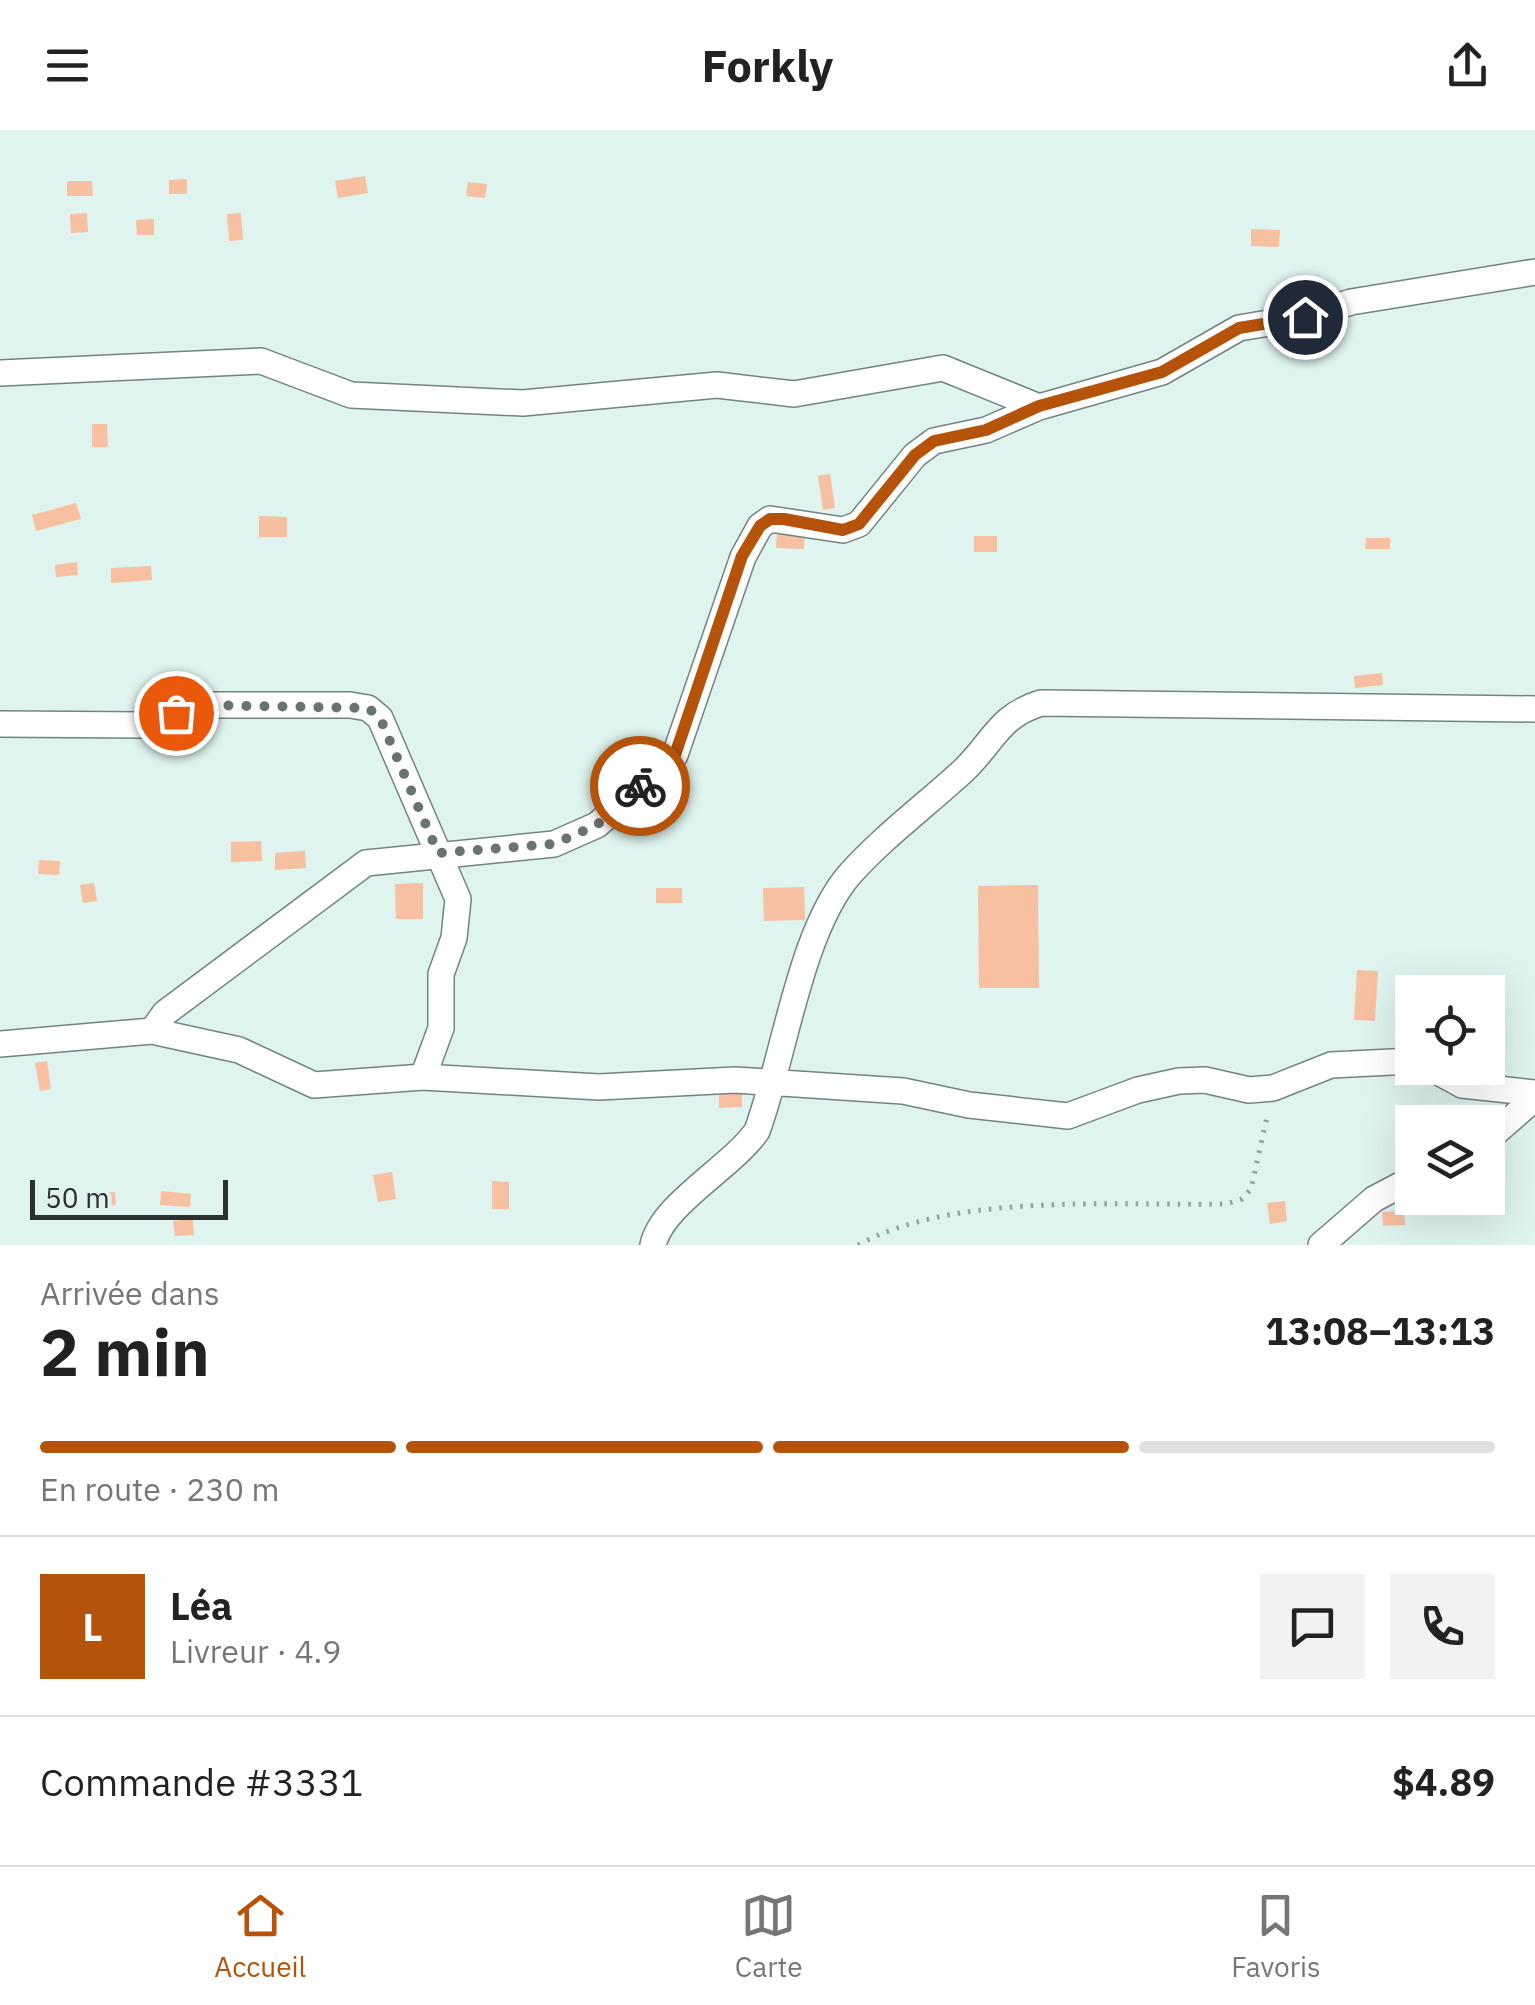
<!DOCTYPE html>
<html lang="fr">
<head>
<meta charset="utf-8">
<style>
  body { margin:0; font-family:"IBM Plex Sans",sans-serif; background:#f2f2f2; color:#222; height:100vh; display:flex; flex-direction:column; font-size:38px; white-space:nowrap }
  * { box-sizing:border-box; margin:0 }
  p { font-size:32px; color:#767676 }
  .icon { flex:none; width:55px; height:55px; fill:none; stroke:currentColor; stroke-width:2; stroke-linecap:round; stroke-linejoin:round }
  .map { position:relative; height:1115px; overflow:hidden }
  .panel { display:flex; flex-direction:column; background:#fff; flex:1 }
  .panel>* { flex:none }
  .fabs { position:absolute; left:1395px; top:845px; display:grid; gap:20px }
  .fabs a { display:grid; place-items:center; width:110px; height:110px; border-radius:0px; background:#fff; box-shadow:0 10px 40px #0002; font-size:50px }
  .scale { position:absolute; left:30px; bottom:25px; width:198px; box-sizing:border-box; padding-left:10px; border:5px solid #29302f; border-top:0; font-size:28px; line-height:35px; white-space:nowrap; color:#29302f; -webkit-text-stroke:8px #dff3ef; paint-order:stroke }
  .pin { position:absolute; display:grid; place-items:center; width:85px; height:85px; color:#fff; margin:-42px; border:5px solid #fff; border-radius:50%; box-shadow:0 2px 10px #0007 }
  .courier { position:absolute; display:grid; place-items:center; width:100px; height:100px; margin:-50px; border:8px solid #b45309; border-radius:50%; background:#fff; color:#222; box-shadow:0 2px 12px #0007 }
  .overview em { font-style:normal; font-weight:700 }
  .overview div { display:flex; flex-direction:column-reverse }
  .overview { display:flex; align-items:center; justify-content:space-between; height:170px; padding:0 40px }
  h1 { font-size:65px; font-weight:700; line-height:75px }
  .bar { display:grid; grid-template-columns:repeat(4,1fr); gap:15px 10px; align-content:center; height:120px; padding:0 40px }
  .bar i { height:12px; border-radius:8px; background:#e0e0e0 }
  .bar .selected { background:#b45309 }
  .bar p { grid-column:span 4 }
  .line { display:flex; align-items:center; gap:25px; padding:0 40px; border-top:2px solid #e0e0e0 }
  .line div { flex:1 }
  .round { display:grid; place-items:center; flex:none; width:105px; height:105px; border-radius:0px; background:#f2f2f2 }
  header { display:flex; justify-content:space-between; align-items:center; height:130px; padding:0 40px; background:#fff; font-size:45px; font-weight:700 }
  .tab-bar { display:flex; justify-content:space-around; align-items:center; height:140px; border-top:2px solid #e0e0e0; background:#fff; font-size:28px; color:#767676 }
  .tab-bar a { display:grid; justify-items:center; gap:5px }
  .tab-bar .selected { color:#b45309 }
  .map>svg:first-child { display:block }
</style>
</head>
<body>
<header><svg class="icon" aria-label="menu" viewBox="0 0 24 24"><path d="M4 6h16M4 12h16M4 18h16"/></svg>Forkly<svg class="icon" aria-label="share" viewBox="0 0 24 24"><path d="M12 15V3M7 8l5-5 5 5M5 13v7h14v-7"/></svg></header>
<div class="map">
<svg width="1535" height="1115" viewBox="0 0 1535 1115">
  <rect width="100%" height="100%" fill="#dff3ef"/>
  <path fill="#f7c0a1" d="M365,46l3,17 -30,5 -3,-17z
    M187,49v15h-18v-14z
    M67,51h25l1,15h-26z
    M468,52l19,2 -2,14 -19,-2z
    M87,83l1,19 -17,1 -1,-19z
    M241,83l2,27 -14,1 -2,-27z
    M154,89v16h-17l-1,-15z
    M1251,99l29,1 -1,17 -28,-1z
    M92,294h15l1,23h-16z
    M830,344l5,34 -12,2 -5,-34z
    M76,373l5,16 -45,12 -4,-16z
    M259,386l28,1v20h-28z
    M777,400l28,1 -1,18 -28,-1z
    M974,406h23v16h-23z
    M1366,408h24v11h-25z
    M77,432l1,13 -22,2 -1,-12z
    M151,436l1,14 -41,3v-15z
    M1382,543l1,12 -28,3 -1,-12z
    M261,711l1,20 -31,1v-20z
    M305,721l1,17 -31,2v-17z
    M39,730l21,1 -1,14 -21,-1z
    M94,753l3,18 -14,2 -3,-18z
    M423,753v36h-27l-1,-35z
    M1038,755l1,103h-60l-1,-102z
    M804,757l1,33 -41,1 -1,-33z
    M656,758h26v15h-26z
    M1357,840l21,1 -3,50 -21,-1z
    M47,931l4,28 -11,2 -5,-28z
    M742,954v23l-23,1v-23z
    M392,1042l4,27 -18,3 -5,-27z
    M492,1051l17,1v27h-17z
    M161,1061l30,3 -1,13 -30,-2z
    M115,1062l1,13 -28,2 -1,-13z
    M1285,1071l2,20 -17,3 -3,-21z
    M1404,1081l1,14 -22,1 -1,-14z
    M193,1089l1,16 -19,1 -2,-15z"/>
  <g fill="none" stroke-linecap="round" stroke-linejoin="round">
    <g stroke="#728481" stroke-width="28">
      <path id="street" d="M0,243l261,-12 90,34 172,8 194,-18 77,9 149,-26 96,39
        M0,594l144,1 52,-20h154l18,3 12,10 78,181 -4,39 -13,36v54l-18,49
        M152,901l13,-18 201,-150 188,-19 43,-19 78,-70 68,-198 17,-31 10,-7 73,11 16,-6 56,-69 19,-14 52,-11 53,-23 123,-35 77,-44 66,-11 46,-15 184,-30
        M0,914l152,-13 87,19 75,35 109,-8 176,10 136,-7 168,11 66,14 99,11 70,-26 41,-9 26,-1 44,10 24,-2 58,-23 81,-4
        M1431,938l31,17 73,8
        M1488,1009l47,-41
        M653,1115c9,-41 78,-77 104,-114 27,-73 43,-200 93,-257 33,-37 76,-69 113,-103 30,-28 35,-55 78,-68l494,6
        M1321,1115l53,-46 38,-20"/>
    </g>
    <path stroke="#94a3a0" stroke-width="5" stroke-dasharray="2.5 8" stroke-linecap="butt" d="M858,1115c96,-53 259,-39 368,-41l16,-5 9,-10 17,-77"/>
    <use href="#street" stroke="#fff" stroke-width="25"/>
  </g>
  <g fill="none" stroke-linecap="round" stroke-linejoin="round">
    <path stroke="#697472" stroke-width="10" stroke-dasharray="0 18" d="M176,583l20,-8 172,3 12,10 58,135 116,-9 43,-19 43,-39"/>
    <path stroke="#b45309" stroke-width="12" d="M640,656l35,-31 67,-199 18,-30 10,-7h14l59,11 16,-6 56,-69 19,-14 52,-11 53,-24 123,-34 77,-44 66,-11"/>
  </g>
</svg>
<div class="fabs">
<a><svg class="icon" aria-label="locate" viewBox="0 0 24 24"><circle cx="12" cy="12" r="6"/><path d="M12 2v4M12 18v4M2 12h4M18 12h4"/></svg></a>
<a><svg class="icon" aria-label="layers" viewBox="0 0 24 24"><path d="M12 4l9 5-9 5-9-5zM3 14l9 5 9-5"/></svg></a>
</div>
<div class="scale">50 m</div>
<div class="pin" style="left:176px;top:583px;background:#ea580c"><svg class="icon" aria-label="bag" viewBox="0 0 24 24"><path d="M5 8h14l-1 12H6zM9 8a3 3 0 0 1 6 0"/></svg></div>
<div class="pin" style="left:1305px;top:187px;background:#1f2937"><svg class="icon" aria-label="home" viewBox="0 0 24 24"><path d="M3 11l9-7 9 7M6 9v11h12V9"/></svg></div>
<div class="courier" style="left:640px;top:656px"><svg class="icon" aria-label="bike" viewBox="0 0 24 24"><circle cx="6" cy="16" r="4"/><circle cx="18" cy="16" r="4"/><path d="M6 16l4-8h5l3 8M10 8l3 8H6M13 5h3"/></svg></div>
</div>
<section class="panel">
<div class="overview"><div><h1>2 min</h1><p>Arrivée dans</p></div><em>13:08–13:13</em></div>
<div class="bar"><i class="selected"></i><i class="selected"></i><i class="selected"></i><i></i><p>En route · 230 m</p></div>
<div class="line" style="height:180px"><b class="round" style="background:#b45309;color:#fff">L</b><div><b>Léa</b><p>Livreur · 4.9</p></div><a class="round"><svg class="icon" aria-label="chat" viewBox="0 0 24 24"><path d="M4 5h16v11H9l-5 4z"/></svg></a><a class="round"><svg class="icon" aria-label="phone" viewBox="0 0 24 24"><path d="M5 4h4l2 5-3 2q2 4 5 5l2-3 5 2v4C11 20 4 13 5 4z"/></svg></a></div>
<div class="line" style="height:130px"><div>Commande #3331</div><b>$4.89</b></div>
</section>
<nav class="tab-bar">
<a class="selected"><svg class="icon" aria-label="home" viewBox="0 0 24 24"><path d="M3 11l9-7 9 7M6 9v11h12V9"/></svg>Accueil</a>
<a><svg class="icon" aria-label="map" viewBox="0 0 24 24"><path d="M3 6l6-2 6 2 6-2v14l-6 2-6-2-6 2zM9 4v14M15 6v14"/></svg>Carte</a>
<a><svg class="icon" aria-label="saved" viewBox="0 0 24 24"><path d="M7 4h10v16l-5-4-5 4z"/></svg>Favoris</a>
</nav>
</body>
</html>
